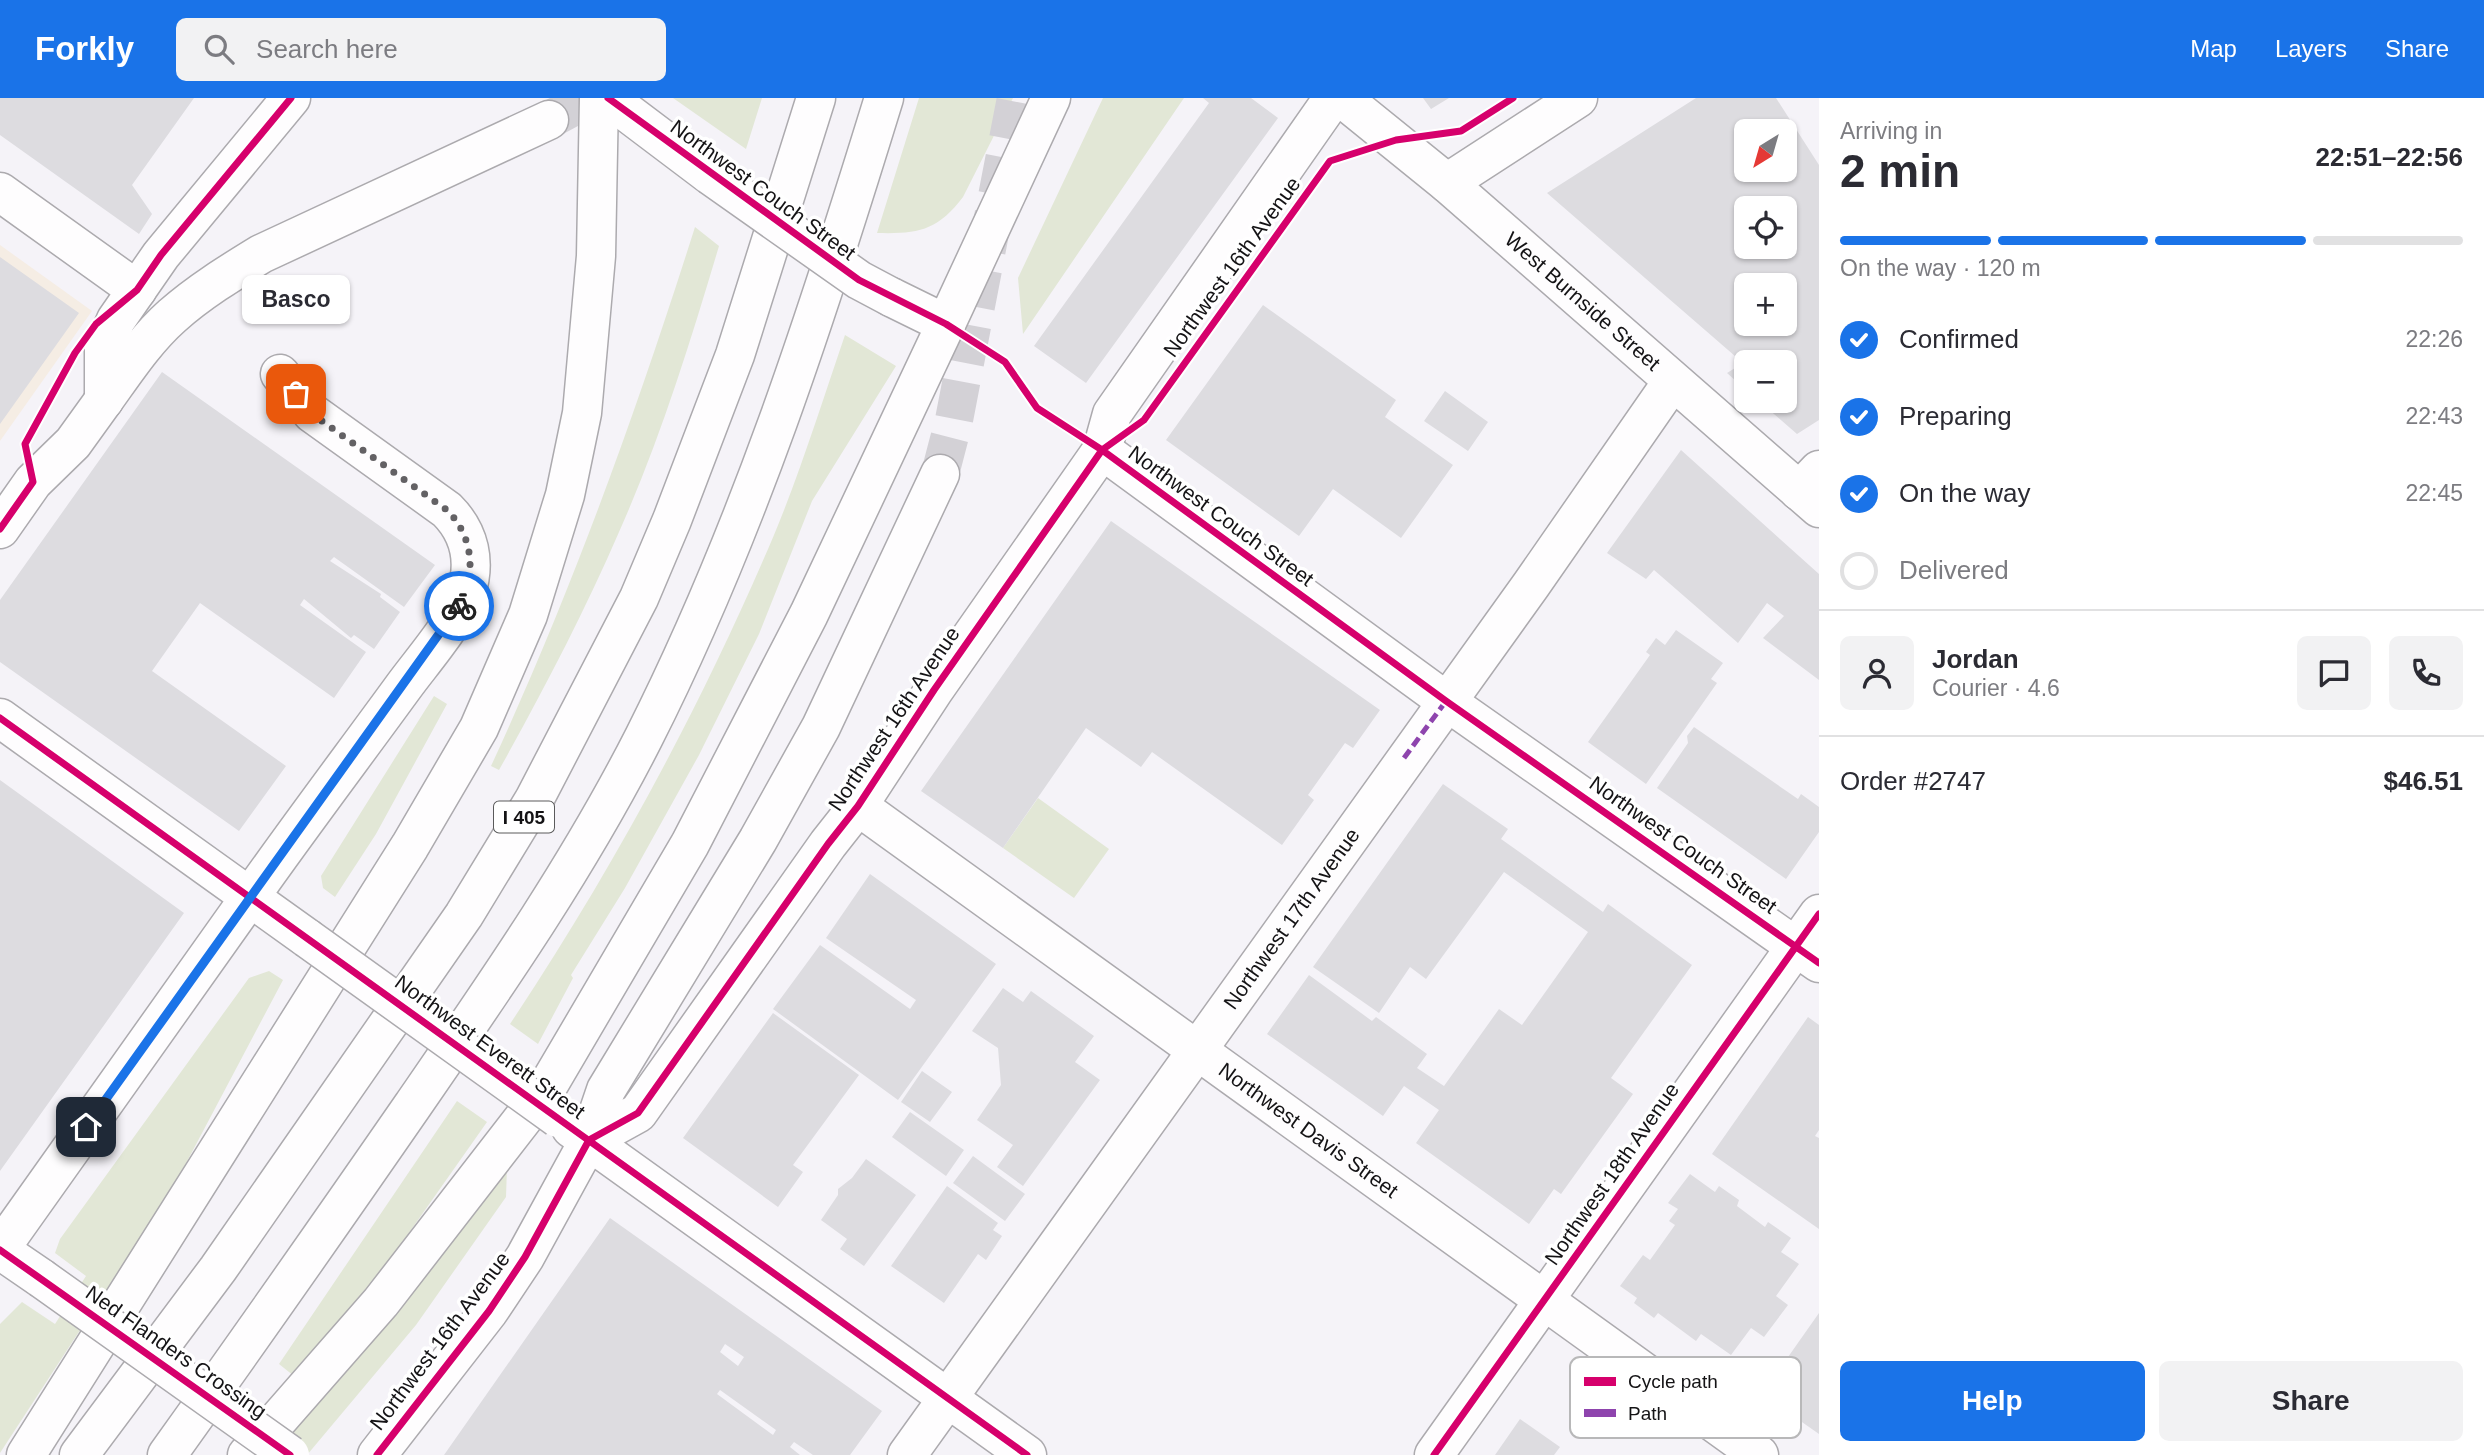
<!DOCTYPE html>
<html lang="en">
<head>
<meta charset="utf-8">
<style>
  body { margin:0; font-family:Arial,sans-serif; background:#f2f2f3; color:#2b2b33; height:100vh; display:flex; flex-direction:column; font-size:26px; white-space:nowrap }
  * { box-sizing:border-box; margin:0 }
  p { font-size:23px; color:#7c7c81 }
  .icon { flex:none; width:38px; height:38px; fill:none; stroke:currentColor; stroke-width:2; stroke-linecap:round; stroke-linejoin:round }
  .map { position:relative; flex:1; overflow:hidden }
  .side { display:flex; flex-direction:column; background:#fff; width:665px }
  .side>* { flex:none }
  .needle { width:46px; rotate:217deg }
  .fabs { position:absolute; left:1734px; top:21px; display:grid; gap:14px }
  .fabs a { display:grid; place-items:center; width:63px; height:63px; border-radius:10px; background:#fff; box-shadow:0 2px 5px #0004; font-size:35px }
  .pin { position:absolute; display:grid; place-items:center; width:60px; height:60px; color:#fff; margin:-30px; border-radius:14px; box-shadow:0 4px 10px #0006 }
  .courier { position:absolute; display:grid; place-items:center; width:70px; height:70px; margin:-35px; border:5px solid #1a73e8; border-radius:50%; background:#fff; color:#222; box-shadow:0 2px 9px #0007 }
  .bubble { position:absolute; height:49px; border-radius:10px; background:#fff; box-shadow:0 2px 5px #0004; font-size:23px; font-weight:600; line-height:49px; text-align:center }
  .head em { font-style:normal; font-weight:600 }
  .head div { display:flex; flex-direction:column-reverse }
  .head { display:flex; align-items:center; justify-content:space-between; height:119px; padding:0 21px }
  h1 { font-size:46px; font-weight:600; line-height:52px }
  .bar { display:grid; grid-template-columns:repeat(4,1fr); gap:10px 7px; align-content:center; height:84px; padding:0 21px }
  .bar i { height:9px; border-radius:5px; background:#e1e1e2 }
  .bar .on { background:#1a73e8 }
  .bar p { grid-column:span 4 }
  .line { display:flex; align-items:center; gap:18px; padding:0 21px; border-top:2px solid #e1e1e2 }
  .line div { flex:1 }
  .round { display:grid; place-items:center; flex:none; width:74px; height:74px; border-radius:10px; background:#f2f2f3 }
  ol { padding:0 21px; list-style:none }
  li { display:flex; align-items:center; gap:21px; height:77px }
  li p { margin-inline-start:auto }
  li .icon { padding:7px; border-radius:50%; background:#1a73e8; color:#fff; stroke-width:4 }
  li:last-child { color:#7c7c81 }
  li i { width:38px; height:38px; border:4px solid #e1e1e2; border-radius:50% }
  .button { display:flex; gap:14px; margin-top:auto; padding:14px 21px }
  .button a { flex:1; height:80px; border-radius:10px; background:#1a73e8; color:#fff; font-size:28px; font-weight:600; line-height:80px; text-align:center }
  .button a+a { background:#f2f2f3; color:#2b2b33 }
  header { display:flex; align-items:center; gap:42px; box-sizing:border-box; height:98px; padding:0 35px; background:#1a73e8; color:#fff }
  header strong { font-size:33px }
  nav { display:flex; gap:38px; margin-inline-start:auto; font-size:24px }
  .search { width:490px; height:63px; background:#f2f2f3; display:flex; align-items:center; gap:18px; box-sizing:border-box; padding:0 24px; border-radius:10px; color:#7c7c81; font-size:26px }
  main { display:flex; flex:1; min-height:0 }
  .map>svg:first-child { display:block }
</style>
</head>
<body>
<header>
<strong>Forkly</strong>
<div class="search"><svg class="icon" aria-label="search" viewBox="0 0 24 24"><circle cx="10" cy="10" r="6"/><path d="M15 15l6 6"/></svg>Search here</div>
<nav><a>Map</a><a>Layers</a><a>Share</a></nav>
</header>
<main>
<div class="map">
<svg width="1819" height="1357" viewBox="0 0 1819 1357">
  <rect width="100%" height="100%" fill="#f5f3f8"/>
  <path fill="#f5ede4" d="M0,147l92,66 -92,130z"/>
  <path fill="#e2e7d6" d="M673,0h89l-16,51z
    M919,0h94l-50,99c-26,34 -45,37 -86,36z
    M1103,0h81l-161,236 -5,-56z
    M695,129l24,19c-29,97 -59,194 -100,286 -35,81 -77,161 -120,238l-8,-4c81,-175 146,-356 204,-539z
    M845,237l51,31 -84,135 -53,133 -60,121 -74,133 -54,87 2,3 -35,66 -28,-20c103,-155 191,-317 264,-489 27,-65 48,-133 71,-200z
    M434,598l13,8 -71,130 -41,63 -12,-9 -2,-12z
    M1038,700l71,51 -35,49 -71,-50z
    M269,873l14,9 -109,206 -174,267v-129l22,-22 33,22 31,-48 -31,-23 5,-14 189,-261z
    M457,1003l30,21 -119,169 -74,85 -15,-12z
    M507,1069l-1,30 -90,128 -109,130h-41z"/>
  <path fill="#dddce0" fill-rule="evenodd" d="M0,0h194l-62,87 20,29 -13,20 -139,-99z
    M1203,0h48l27,20 -192,265 -52,-37 175,-243z
    M1423,0h26l-18,11z
    M1696,0h80l43,67v255l-22,14 -38,-33h26v-39h-39v28l-19,-17 16,-10 -196,-170zM1746,33h39v39h-39zM1746,110h39v39h-39zM1746,187h39v39h-39z
    M0,159l79,56 -79,111z
    M1263,207l133,95 -11,17 68,48 -52,73 -68,-49 -34,47 -133,-96z
    M162,274l273,193 -31,42 -70,-50 -4,4 51,33 -1,3 20,15 -26,37 -20,-14 -3,3 -47,-39 -4,6 66,47 -32,46 -134,-95 -48,68 134,95 -47,65 -239,-169v-62z
    M1445,293l43,31 -20,29 -44,-30z
    M1681,352l138,124v106l-56,-42 21,-22 -17,-13 -29,40 -84,-73 -8,9 -39,-26z
    M1111,423l269,189 -27,38 -8,-5 -37,52 6,5 -32,45 -130,-93 -11,15 -55,-39 -83,120 -82,-57z
    M1676,532l47,33 -12,16 6,4 -71,101 -58,-42 62,-87 -4,-3 10,-14 9,7z
    M1694,629l104,72 3,-5 18,13v25l-33,47 -129,-91 31,-45 -1,-7z
    M0,682l184,133 -184,258z
    M1443,686l65,45 -7,10 17,12 85,61 5,-8 84,61 -81,113 22,16 -72,100 -7,-5 -25,35 -113,-81 23,-33 -35,-24 -21,30 -116,-82 42,-59 63,46 4,-4 51,37 -10,14 27,18 55,-77 23,16 66,-93 -84,-60 -78,107 -16,-12 -31,46 -66,-46z
    M870,776l126,90 -98,136 -125,-91 47,-64 90,64 6,-9 -90,-62z
    M1003,890l20,14 8,-11 63,45 -19,26 25,18 -77,106 -26,-19 16,-22 -36,-25 24,-35 -3,-37 -26,-17z
    M773,915l86,62 -66,90 10,7 -25,35 -95,-69z
    M1808,919l11,8v105l-4,6 4,2v91l-107,-75z
    M922,973l30,21 -22,30 -29,-20z
    M910,1014l54,38 -18,26 -54,-39z
    M973,1058l52,38 -20,27 -52,-38z
    M866,1061l50,36 -52,71 -24,-17 7,-10 -26,-19 17,-25v-6l14,-11z
    M1690,1076l25,18 4,-6 20,14 -2,6 28,21 3,-5 23,16 -10,14 18,12 -23,32 12,9 -24,32 -13,-9 -20,27 -30,-21 -5,7 -38,-28 -4,5 -20,-15 3,-5 -17,-12 23,-31 7,5 25,-35 -6,-4 9,-12 -10,-6z
    M947,1088l51,37 -5,7 9,6 -16,24 -8,-6 -34,49 -53,-37z
    M610,1120l272,193 -32,44h-37l-19,-13 -4,5 10,8h-356zM725,1246l19,13 -6,9 -18,-14zM720,1292l56,40 -3,5 -56,-41z
    M1819,1215v121l-57,-40z
    M1520,1321l40,28 -6,8h-59z"/>
  <g fill="none" stroke-linecap="round" stroke-linejoin="round">
    <path stroke="#d3d1d6" stroke-width="38" stroke-dasharray="38 19" stroke-linecap="butt" d="M549,22l41,-22
      M940,376l14,-54 62,-322"/>
    <g stroke="#acaaae" stroke-width="41">
      <g id="street">
        <path d="M608,0l102,77"/>
        <path d="M1447,85l131,-85"/>
        <path d="M0,94l137,98"/>
        <path d="M891,199l55,27"/>
        <path d="M1102,352l344,251 373,262"/>
        <path id="s1" d="M858,708l901,649"/>
        <path d="M250,799c50,-71 103,-141 154,-211 19,-26 52,-63 62,-93 10,-31 4,-60 -19,-83l-135,-97 -32,-39"/>
        <path d="M0,1152l41,28"/>
        <path id="s2" d="M907,1357l624,-870 141,-203"/>
      </g>
    </g>
    <g stroke="#acaaae" stroke-width="41">
      <path id="secondary" d="M104,302v-53l12,-27 45,-65 130,-157
        M1799,393l20,-21
        M0,620l307,220
        M571,1030l456,327
        M589,1042l49,-27 190,-269 30,-38 76,-116 168,-240 10,-36 221,-316
        M0,1151l250,-352
        M1434,1357l385,-541"/>
    </g>
    <g stroke="#acaaae" stroke-width="41">
      <g id="primary">
        <path id="s3" d="M1342,0l105,85 372,325"/>
        <path d="M946,226l105,-226"/>
        <path d="M0,431l33,-47 40,-39 31,-43"/>
        <path d="M377,1357l112,-144 36,-54 64,-117"/>
      </g>
    </g>
    <g stroke="#acaaae" stroke-width="41">
      <path id="highway" d="M104,302c21,-29 41,-60 68,-84 27,-24 58,-43 89,-62l288,-134
        M589,1042l17,-50 152,-250 63,-113 119,-253
        M26,1357l384,-609 69,-118 49,-113 37,-120 17,-82 14,-157 3,-158
        M79,1357l139,-186 246,-354 70,-115 105,-202 33,-78 63,-165 81,-257
        M167,1357c83,-116 165,-233 246,-350 82,-119 165,-238 231,-368 103,-204 173,-421 240,-639
        M247,1357l134,-153 165,-213 144,-245 119,-230 137,-290"/>
    </g>
    <use href="#street" stroke="#fefdfe" stroke-width="38"/>
    <use href="#secondary" stroke="#fefdfe" stroke-width="38"/>
    <use href="#primary" stroke="#fefdfe" stroke-width="38"/>
    <use href="#highway" stroke="#fefdfe" stroke-width="38"/>
    <g stroke="#acaaae" stroke-width="41" stroke-linecap="butt">
      <path id="street-bridge" d="M710,77l149,105 32,17
        M41,1180l249,177"/>
    </g>
    <g stroke="#acaaae" stroke-width="41" stroke-linecap="butt">
      <path id="secondary-bridge" d="M307,840l251,180"/>
    </g>
    <use href="#street-bridge" stroke="#fefdfe" stroke-width="38"/>
    <use href="#secondary-bridge" stroke="#fefdfe" stroke-width="38"/>
    <path stroke="#8e44ad" stroke-width="5" stroke-dasharray="10 5" stroke-linecap="butt" d="M1404,660l42,-57"/>
    <g stroke="#fff" stroke-width="11">
      <path id="cycleway" d="M608,0l251,182 87,44 59,38 32,46 65,42 344,251 373,262
        M0,431l33,-47 -8,-38 50,-91 21,-29 41,-34 24,-35 130,-157
        M0,620l1027,737
        M0,1152l290,205
        M377,1357l112,-144 36,-54 64,-117 49,-27 190,-269 30,-38 76,-116 168,-240 42,-30 186,-259 66,-21 65,-9 52,-33
        M1434,1357l385,-541"/>
    </g>
    <use href="#cycleway" stroke="#d6006c" stroke-width="7"/>
  </g>
  <g fill="none" stroke-linecap="round" stroke-linejoin="round">
    <path stroke="#636164" stroke-width="7" stroke-dasharray="0 12.6" d="M296,296l16,20 135,96c26,26 30,64 12,96"/>
    <path stroke="#1a73e8" stroke-width="9" d="M86,1029l373,-521"/>
  </g>
  <g text-anchor="middle" stroke-width="7" stroke-linejoin="round" paint-order="stroke">
    <rect fill="#fff" stroke="#5a5a5b" stroke-width="2" x="494" y="703.5" width="60" height="31" rx="5"/>
    <g font-size="19" font-weight="bold" fill="#141315">
      <text x="524" y="726">I 405</text>
    </g>
    <g font-size="21" fill="#141315" stroke="#fff">
      <text transform="translate(763 92) rotate(36)" y="7">Northwest Couch Street</text>
      <text transform="translate(1232 169) rotate(-54)" y="7">Northwest 16th Avenue</text>
      <text dy="7" stroke="none"><textPath href="#s3" startOffset="315">West Burnside Street</textPath></text>
      <text transform="translate(1221 418) rotate(36)" y="7">Northwest Couch Street</text>
      <text transform="translate(894 621) rotate(-56)" y="7">Northwest 16th Avenue</text>
      <text transform="translate(1683 747) rotate(35)" y="7">Northwest Couch Street</text>
      <text dy="7" stroke="none"><textPath href="#s2" startOffset="660">Northwest 17th Avenue</textPath></text>
      <text transform="translate(490 949) rotate(36)" y="7">Northwest Everett Street</text>
      <text dy="7" stroke="none"><textPath href="#s1" startOffset="555">Northwest Davis Street</textPath></text>
      <text transform="translate(1612 1076) rotate(-55)" y="7">Northwest 18th Avenue</text>
      <text transform="translate(440 1243) rotate(-53)" y="7">Northwest 16th Avenue</text>
      <text transform="translate(176 1254) rotate(35)" y="7">Ned Flanders Crossing</text>
    </g>
  </g>
  <rect x="1570" y="1259" width="231" height="81" rx="10" fill="#fff" stroke="#b8b8b9" stroke-width="2"/>
  <rect x="1584" y="1279" width="32" height="9" fill="#d6006c"/>
  <rect x="1584" y="1311" width="32" height="8" fill="#8e44ad"/>
  <g font-size="19" fill="#141315">
    <text x="1628" y="1290">Cycle path</text>
    <text x="1628" y="1322">Path</text>
  </g>
</svg>
<div class="fabs">
<a><svg class="needle" viewBox="-14 -14 28 28"><path d="M0-13l5 13h-10z" fill="#e53935"/><path d="M0 13l5-13h-10z" fill="#7c7c81"/></svg></a>
<a><svg class="icon" aria-label="locate" viewBox="0 0 24 24"><circle cx="12" cy="12" r="6"/><path d="M12 2v4M12 18v4M2 12h4M18 12h4"/></svg></a>
<a>+</a>
<a>−</a>
</div>
<div class="pin" style="left:296px;top:296px;background:#ea580c"><svg class="icon" aria-label="bag" viewBox="0 0 24 24"><path d="M5 8h14l-1 12H6zM9 8a3 3 0 0 1 6 0"/></svg></div>
<div class="pin" style="left:86px;top:1029px;background:#1f2937"><svg class="icon" aria-label="home" viewBox="0 0 24 24"><path d="M3 11l9-7 9 7M6 9v11h12V9"/></svg></div>
<div class="courier" style="left:459px;top:508px"><svg class="icon" aria-label="bike" viewBox="0 0 24 24"><circle cx="6" cy="16" r="4"/><circle cx="18" cy="16" r="4"/><path d="M6 16l4-8h5l3 8M10 8l3 8H6M13 5h3"/></svg></div>
<div class="bubble" style="left:242px;top:177px;width:108px">Basco</div>
</div>
<section class="side">
<div class="head"><div><h1>2 min</h1><p>Arriving in</p></div><em>22:51–22:56</em></div>
<div class="bar"><i class="on"></i><i class="on"></i><i class="on"></i><i></i><p>On the way · 120 m</p></div>
<ol>
<li><svg class="icon" aria-label="check" viewBox="0 0 24 24"><path d="M5 12l5 5 9-10"/></svg>Confirmed<p>22:26</p></li>
<li><svg class="icon" aria-label="check" viewBox="0 0 24 24"><path d="M5 12l5 5 9-10"/></svg>Preparing<p>22:43</p></li>
<li><svg class="icon" aria-label="check" viewBox="0 0 24 24"><path d="M5 12l5 5 9-10"/></svg>On the way<p>22:45</p></li>
<li><i></i>Delivered</li>
</ol>
<div class="line" style="height:126px"><a class="round"><svg class="icon" aria-label="person" viewBox="0 0 24 24"><circle cx="12" cy="8" r="4"/><path d="M4 21q1-7 8-7t8 7"/></svg></a><div><b>Jordan</b><p>Courier · 4.6</p></div><a class="round"><svg class="icon" aria-label="chat" viewBox="0 0 24 24"><path d="M4 5h16v11H9l-5 4z"/></svg></a><a class="round"><svg class="icon" aria-label="phone" viewBox="0 0 24 24"><path d="M5 4h4l2 5-3 2q2 4 5 5l2-3 5 2v4C11 20 4 13 5 4z"/></svg></a></div>
<div class="line" style="height:91px"><div>Order #2747</div><b>$46.51</b></div>
<div class="button"><a>Help</a><a>Share</a></div>
</section>
</main>
</body>
</html>
